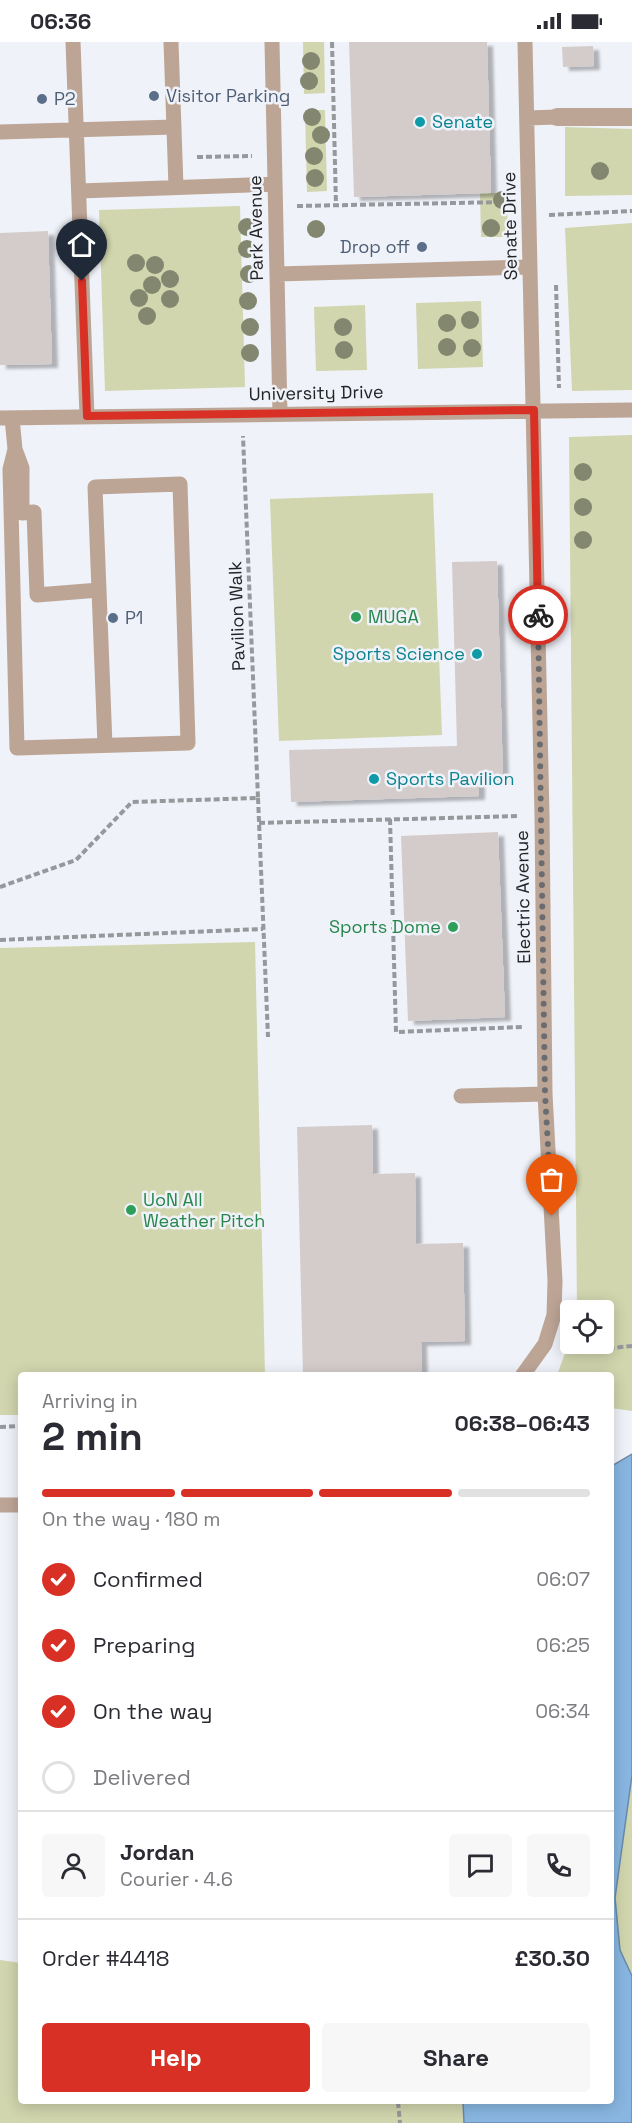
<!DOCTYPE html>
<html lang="en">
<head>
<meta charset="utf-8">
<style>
  body { margin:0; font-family:"Space Grotesk",sans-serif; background:#f7f7f7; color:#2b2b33; height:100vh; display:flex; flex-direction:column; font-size:22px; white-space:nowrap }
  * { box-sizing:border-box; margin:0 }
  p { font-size:20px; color:#7c7c81 }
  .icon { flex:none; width:33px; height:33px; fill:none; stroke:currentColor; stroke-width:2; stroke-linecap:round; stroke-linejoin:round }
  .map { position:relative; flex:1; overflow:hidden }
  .panel { position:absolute; left:18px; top:1330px; width:596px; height:732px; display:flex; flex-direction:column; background:#fff; border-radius:6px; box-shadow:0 3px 15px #0003 }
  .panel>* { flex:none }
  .controls { position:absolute; left:560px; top:1258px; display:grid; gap:12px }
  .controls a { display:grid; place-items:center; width:54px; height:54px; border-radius:6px; background:#fff; box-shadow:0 3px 15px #0003; font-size:30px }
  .pin { position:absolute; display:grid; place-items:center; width:51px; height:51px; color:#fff; margin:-62px -26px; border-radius:50% 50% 50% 0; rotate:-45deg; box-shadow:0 0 6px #0007 }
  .pin .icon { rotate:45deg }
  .courier { position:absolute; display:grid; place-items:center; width:60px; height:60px; margin:-30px; border:4px solid #d93025; border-radius:50%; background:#fff; color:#222; box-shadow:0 2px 8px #0007 }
  .overview em { font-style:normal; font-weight:700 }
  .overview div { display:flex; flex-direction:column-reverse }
  .overview { display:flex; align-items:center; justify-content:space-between; height:102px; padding:0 24px }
  h1 { font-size:39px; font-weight:700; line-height:45px }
  .bar { display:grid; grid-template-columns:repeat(4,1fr); gap:9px 6px; align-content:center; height:72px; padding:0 24px }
  .bar i { height:8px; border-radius:4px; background:#e1e1e2 }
  .bar .selected { background:#d93025 }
  .bar p { grid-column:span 4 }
  .line { display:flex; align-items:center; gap:15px; padding:0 24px; border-top:2px solid #e1e1e2 }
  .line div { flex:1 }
  .round { display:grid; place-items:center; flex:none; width:63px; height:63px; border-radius:6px; background:#f7f7f7 }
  ol { padding:0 24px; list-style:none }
  li { display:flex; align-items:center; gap:18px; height:66px }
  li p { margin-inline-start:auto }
  li .icon { padding:6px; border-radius:50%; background:#d93025; color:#fff; stroke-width:4 }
  li:last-child { color:#7c7c81 }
  li i { width:33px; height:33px; border:3px solid #e1e1e2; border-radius:50% }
  .cta { display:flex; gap:12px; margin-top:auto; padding:12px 24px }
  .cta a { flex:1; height:69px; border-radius:6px; background:#d93025; color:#fff; font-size:24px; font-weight:700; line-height:69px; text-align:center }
  .cta a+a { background:#f7f7f7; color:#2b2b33 }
  .status { display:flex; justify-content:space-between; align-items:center; height:42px; padding:0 30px; background:#fff; direction:ltr }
  .status svg { height:16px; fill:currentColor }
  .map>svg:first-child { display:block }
</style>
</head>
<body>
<div class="status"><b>06:36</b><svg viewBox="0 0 49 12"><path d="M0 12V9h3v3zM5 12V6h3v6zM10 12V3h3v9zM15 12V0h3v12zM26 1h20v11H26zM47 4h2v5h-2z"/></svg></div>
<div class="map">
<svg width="632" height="2081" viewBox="0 0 632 2081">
  <defs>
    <filter id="shadow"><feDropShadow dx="6" dy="4" stdDeviation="1.5" flood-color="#0004"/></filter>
  </defs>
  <rect width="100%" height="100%" fill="#eff2f8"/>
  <path fill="#d1d6ae" d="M303,0h21l1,51 -21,1z
    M305,68h20l2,81 -20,1z
    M565,85l67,2v66l-67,1z
    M480,151h27l1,44h-27z
    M240,164l5,181 -140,4 -6,-181z
    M632,181v167l-60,1 -7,-163z
    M481,259l2,66 -65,2 -2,-66z
    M365,263l2,65 -51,1 -2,-64z
    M632,393v976l-21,-3 -1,-32 -53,-1 13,-35v4h33v-33h-26l-8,-874z
    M433,451l9,242 -163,6 -9,-242z
    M255,900l10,433 -244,1v39h-21v-467z
    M632,1733v201l-12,-26 -5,-52z
    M0,1918l21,3v139h444v21h-465z"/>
  <path fill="#88b6e1" stroke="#6a8aa9" stroke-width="1.5" d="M632,1412v321l-17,123 5,52 12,26v147h-168l-1,-21h147v-635z"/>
  <path fill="#d4cccb" filter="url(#shadow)" d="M349,0h138l4,151 -137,4z
    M593,4l1,20 -31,1 -1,-20z
    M48,189l4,133 -52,1v-132z
    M497,519l6,219h-24v16l-188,6 -2,-52 168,-4 -5,-184z
    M498,790l7,185 -97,4 -7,-185z
    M372,1083l1,49 42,-1 1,71 47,-1 2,98 -44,1 1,34h-119l-6,-249z"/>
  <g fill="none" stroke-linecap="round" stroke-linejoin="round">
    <path stroke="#96989c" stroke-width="4" stroke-dasharray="6 3" stroke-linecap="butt" d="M332,0l4,163
      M197,115l55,-1
      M297,164l209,-4
      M549,173l83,-4
      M556,243l3,103
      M258,756l10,239
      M390,777l6,213 126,-5
      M259,781l260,-7
      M0,845l76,-27 56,-58 126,-4 -15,-362
      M0,898l263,-11
      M564,1308l5,2 63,-6
      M0,1385l21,-1
      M398,2060l2,21"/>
    <path stroke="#bda596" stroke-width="15" d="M73,0l14,374
      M171,0l5,145
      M272,0l8,372
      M527,76l30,-1
      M0,90l174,-5
      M79,149l196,-7
      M277,232l253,-7
      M0,376l632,-8
      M12,376l3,31 -5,20 7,279 171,-5 -8,-259 -85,3 10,258
      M15,407l7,19v45l12,-1 3,83 62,-5
      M461,1054l84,-2
      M522,1334l23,-32 9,-29 1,-34 -10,-187 -3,-279 -17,-773
      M0,1463h21"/>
    <path stroke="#bda596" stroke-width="18" d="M557,75h75"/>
  </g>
  <g fill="#838770">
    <circle cx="311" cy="19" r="9"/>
    <circle cx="309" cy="39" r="9"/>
    <circle cx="312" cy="75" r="9"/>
    <circle cx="321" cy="93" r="9"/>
    <circle cx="314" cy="114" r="9"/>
    <circle cx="600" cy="129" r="9"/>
    <circle cx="315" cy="136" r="9"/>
    <circle cx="502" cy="158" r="9"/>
    <circle cx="247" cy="185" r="9"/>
    <circle cx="491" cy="186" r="9"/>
    <circle cx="316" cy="187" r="9"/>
    <circle cx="247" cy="207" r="9"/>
    <circle cx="136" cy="221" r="9"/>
    <circle cx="155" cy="223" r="9"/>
    <circle cx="249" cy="232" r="9"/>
    <circle cx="170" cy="237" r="9"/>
    <circle cx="152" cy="243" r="9"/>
    <circle cx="139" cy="256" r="9"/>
    <circle cx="170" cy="257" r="9"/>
    <circle cx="248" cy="259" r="9"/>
    <circle cx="147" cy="274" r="9"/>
    <circle cx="470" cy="278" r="9"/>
    <circle cx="447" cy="281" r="9"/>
    <circle cx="250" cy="285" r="9"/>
    <circle cx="343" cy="285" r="9"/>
    <circle cx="447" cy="305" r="9"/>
    <circle cx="472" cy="306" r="9"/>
    <circle cx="344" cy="308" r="9"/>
    <circle cx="250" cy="311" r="9"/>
    <circle cx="583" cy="430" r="9"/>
    <circle cx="583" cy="465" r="9"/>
    <circle cx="583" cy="498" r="9"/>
  </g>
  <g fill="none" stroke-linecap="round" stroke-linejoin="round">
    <path stroke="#6a6c70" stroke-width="6" stroke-dasharray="0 10.8" d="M538,573l7,479 7,122"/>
    <path stroke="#d93025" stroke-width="8" d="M82,239l5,135 447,-6 4,205"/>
  </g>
  <g fill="#5c6f8a" stroke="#eff2f8" stroke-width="2">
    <circle cx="154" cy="54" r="6"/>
    <circle cx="42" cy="57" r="6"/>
    <circle cx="422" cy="205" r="6"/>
    <circle cx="113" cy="576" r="6"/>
  </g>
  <g fill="#0f9aa8" stroke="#eff2f8" stroke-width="2">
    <circle cx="420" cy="80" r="6"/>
    <circle cx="477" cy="612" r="6"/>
    <circle cx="374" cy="737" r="6"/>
  </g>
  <g fill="#2e9e5b" stroke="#eff2f8" stroke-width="2">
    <circle cx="356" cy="575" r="6"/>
    <circle cx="453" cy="885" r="6"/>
    <circle cx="131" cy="1168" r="6"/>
  </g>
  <g text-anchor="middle" stroke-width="5" stroke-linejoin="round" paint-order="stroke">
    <g font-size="18" fill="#4e5e75" stroke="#eff2f8" text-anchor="start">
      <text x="166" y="60">Visitor Parking</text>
      <text x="54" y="63">P2</text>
      <text x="410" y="211" text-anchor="end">Drop off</text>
      <text x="125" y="582">P1</text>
    </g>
    <g font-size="18" fill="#0d838f" stroke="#eff2f8" text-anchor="start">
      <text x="432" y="86">Senate</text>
      <text x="465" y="618" text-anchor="end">Sports Science</text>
      <text x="386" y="743">Sports Pavilion</text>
    </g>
    <g font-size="18" fill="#232426" stroke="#eff2f8">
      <text transform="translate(510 184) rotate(-91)" y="6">Senate Drive</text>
      <text transform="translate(256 186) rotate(-91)" y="6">Park Avenue</text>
      <text transform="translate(316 351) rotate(-1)" y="6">University Drive</text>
      <text transform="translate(237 574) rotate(-92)" y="6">Pavilion Walk</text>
      <text transform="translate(523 855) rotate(-91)" y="6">Electric Avenue</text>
    </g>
    <g font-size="18" fill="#27864d" stroke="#eff2f8" text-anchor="start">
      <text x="368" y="581">MUGA</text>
      <text x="441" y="891" text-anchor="end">Sports Dome</text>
      <text x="143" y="1164">UoN All<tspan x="143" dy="21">Weather Pitch</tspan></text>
    </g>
  </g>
</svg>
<div class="controls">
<a><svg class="icon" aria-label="locate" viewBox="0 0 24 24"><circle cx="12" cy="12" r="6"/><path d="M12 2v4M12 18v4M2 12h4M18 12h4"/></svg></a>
</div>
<div class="pin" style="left:552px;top:1174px;background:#ea580c"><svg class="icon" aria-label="bag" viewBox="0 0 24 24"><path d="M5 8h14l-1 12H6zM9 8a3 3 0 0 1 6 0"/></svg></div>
<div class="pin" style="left:82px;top:239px;background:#1f2937"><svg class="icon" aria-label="home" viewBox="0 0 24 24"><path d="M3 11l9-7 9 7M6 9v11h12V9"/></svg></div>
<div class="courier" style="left:538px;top:573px"><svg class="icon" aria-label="bike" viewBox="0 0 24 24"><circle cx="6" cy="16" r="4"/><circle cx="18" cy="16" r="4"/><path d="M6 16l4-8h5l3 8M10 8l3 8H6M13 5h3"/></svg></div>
<section class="panel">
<div class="overview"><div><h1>2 min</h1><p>Arriving in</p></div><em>06:38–06:43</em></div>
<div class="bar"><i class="selected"></i><i class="selected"></i><i class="selected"></i><i></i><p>On the way · 180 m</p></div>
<ol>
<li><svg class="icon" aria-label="check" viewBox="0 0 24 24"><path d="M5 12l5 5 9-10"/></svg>Confirmed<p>06:07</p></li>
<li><svg class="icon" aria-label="check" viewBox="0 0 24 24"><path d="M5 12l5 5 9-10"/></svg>Preparing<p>06:25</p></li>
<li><svg class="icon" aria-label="check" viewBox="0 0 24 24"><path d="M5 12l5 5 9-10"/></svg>On the way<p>06:34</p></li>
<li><i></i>Delivered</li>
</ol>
<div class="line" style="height:108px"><a class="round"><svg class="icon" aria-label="person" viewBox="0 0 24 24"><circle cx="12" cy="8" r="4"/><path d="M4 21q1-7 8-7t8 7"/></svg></a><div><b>Jordan</b><p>Courier · 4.6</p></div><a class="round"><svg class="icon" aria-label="chat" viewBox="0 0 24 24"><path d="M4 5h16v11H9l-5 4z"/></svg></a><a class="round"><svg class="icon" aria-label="phone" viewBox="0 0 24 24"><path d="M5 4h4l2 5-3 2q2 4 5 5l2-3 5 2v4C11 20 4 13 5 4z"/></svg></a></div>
<div class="line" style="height:78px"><div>Order #4418</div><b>£30.30</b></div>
<div class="cta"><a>Help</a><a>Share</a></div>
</section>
</div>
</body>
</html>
